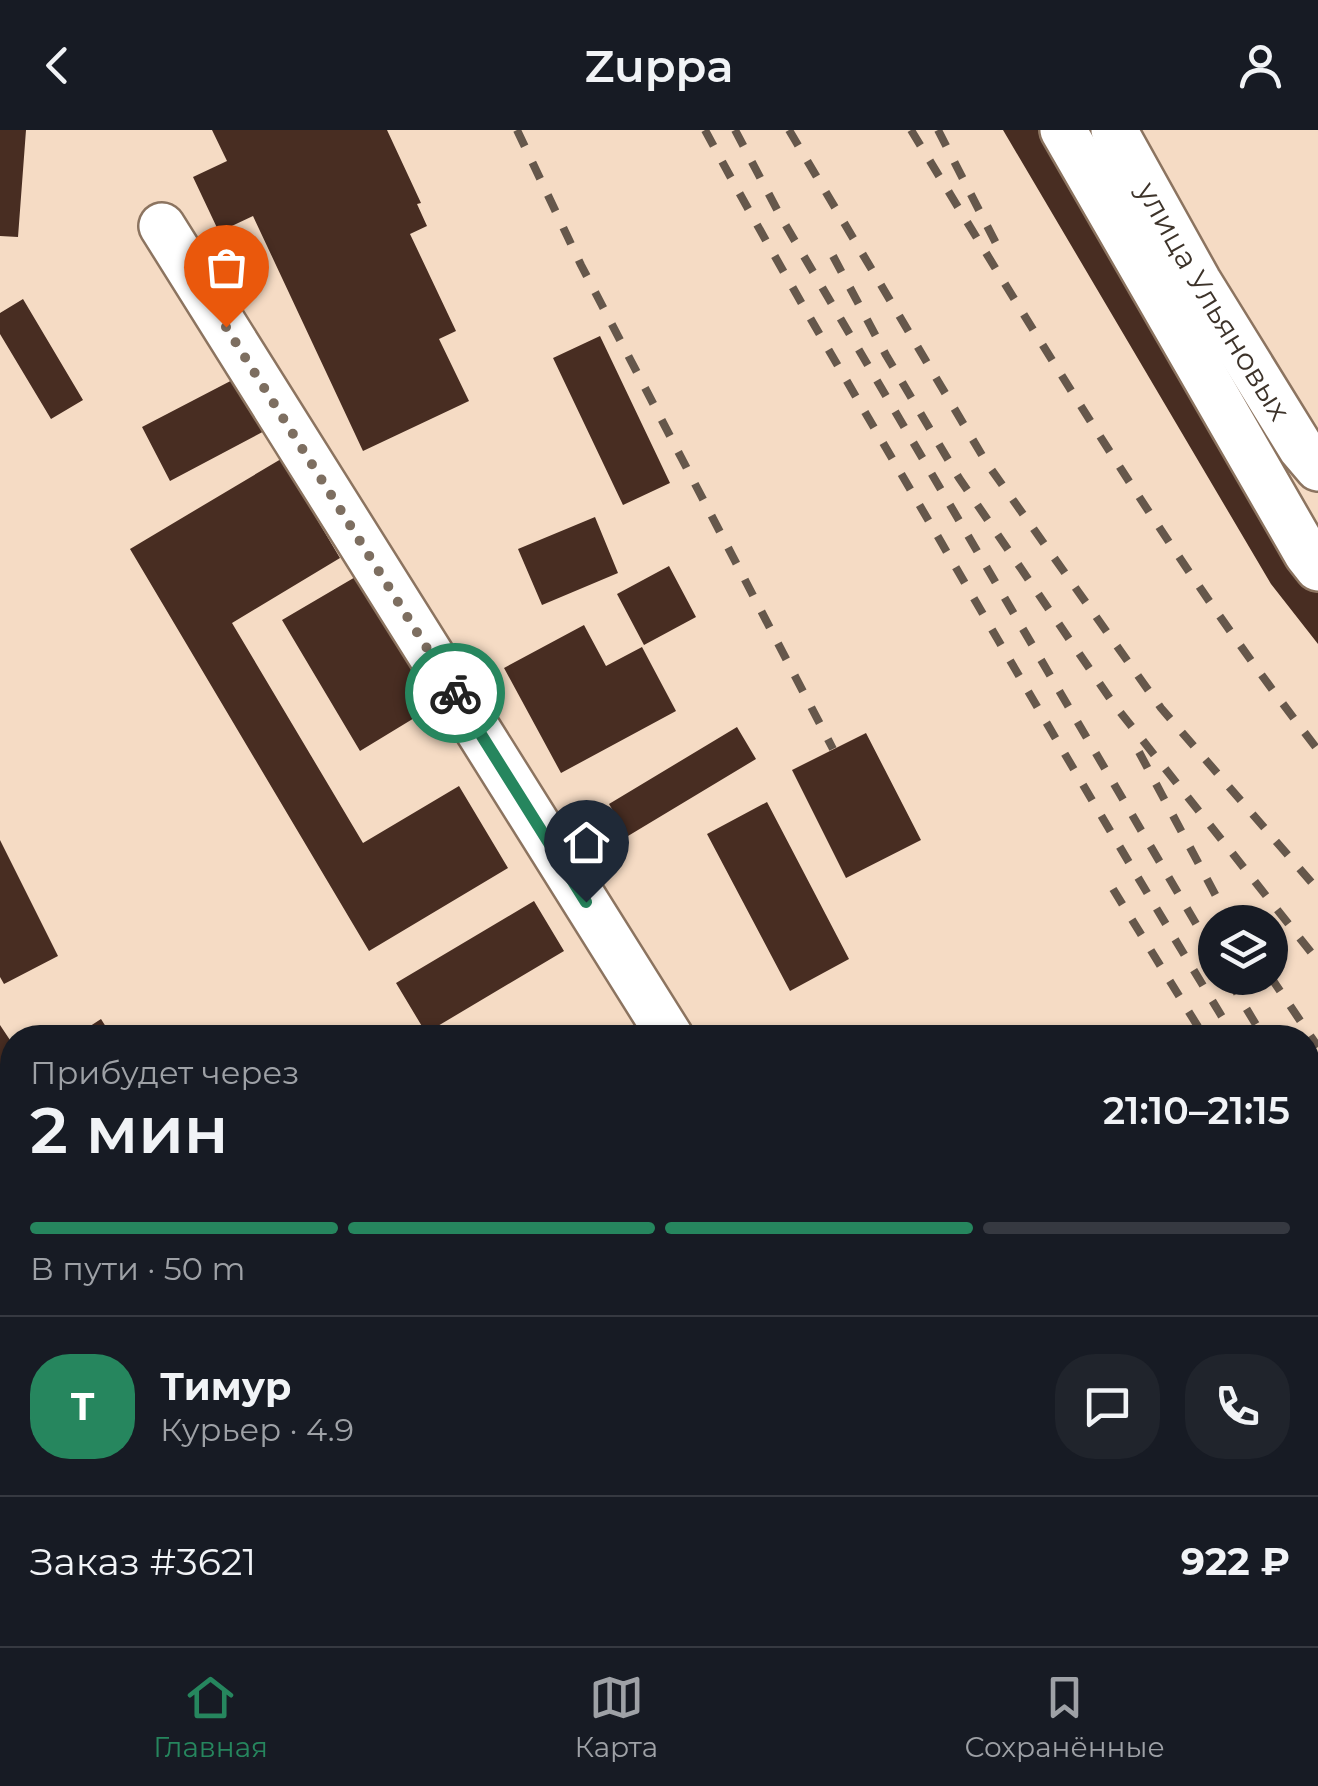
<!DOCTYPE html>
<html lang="ru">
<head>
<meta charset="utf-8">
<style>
  body { margin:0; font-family:Montserrat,sans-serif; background:#20242c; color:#f1f3f6; height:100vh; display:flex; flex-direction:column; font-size:38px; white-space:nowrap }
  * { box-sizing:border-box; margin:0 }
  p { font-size:32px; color:#9ea1a6 }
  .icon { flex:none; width:55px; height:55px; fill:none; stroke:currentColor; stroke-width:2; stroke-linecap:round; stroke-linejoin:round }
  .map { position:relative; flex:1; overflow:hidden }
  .drawer { position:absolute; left:0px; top:895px; width:1320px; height:622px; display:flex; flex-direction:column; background:#171b24; border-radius:40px 40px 0 0; box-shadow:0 2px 8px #0004 }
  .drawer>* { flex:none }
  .buttons { position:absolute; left:1198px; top:775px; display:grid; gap:20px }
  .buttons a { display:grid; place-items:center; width:90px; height:90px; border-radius:50%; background:#171b24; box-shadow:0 2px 8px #0004; font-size:50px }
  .pin { position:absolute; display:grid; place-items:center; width:85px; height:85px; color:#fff; margin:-102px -42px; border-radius:50% 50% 50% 0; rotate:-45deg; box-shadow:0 0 10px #0007 }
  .pin .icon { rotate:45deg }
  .courier { position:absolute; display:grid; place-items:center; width:100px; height:100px; margin:-50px; border:8px solid #26865e; border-radius:50%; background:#fff; color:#222; box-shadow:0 2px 12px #0007 }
  .headline em { font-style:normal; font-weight:600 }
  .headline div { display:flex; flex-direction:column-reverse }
  .headline { display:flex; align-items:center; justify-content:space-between; height:170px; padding:0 30px }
  h1 { font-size:65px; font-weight:600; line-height:75px }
  .bar { display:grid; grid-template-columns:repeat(4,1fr); gap:15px 10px; align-content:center; height:120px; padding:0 30px }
  .bar i { height:12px; border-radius:8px; background:#363941 }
  .bar .on { background:#26865e }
  .bar p { grid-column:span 4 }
  .line { display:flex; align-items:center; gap:25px; padding:0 30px; border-top:2px solid #363941 }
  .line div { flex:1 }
  .round { display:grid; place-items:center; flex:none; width:105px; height:105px; border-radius:40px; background:#20242c }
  header { display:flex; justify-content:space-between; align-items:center; height:130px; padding:0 30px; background:#171b24; font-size:45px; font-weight:600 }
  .tabs { display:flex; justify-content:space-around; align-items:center; height:140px; border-top:2px solid #363941; background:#171b24; font-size:28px; color:#9ea1a6 }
  .tabs a { display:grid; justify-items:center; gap:5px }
  .tabs .on { color:#26865e }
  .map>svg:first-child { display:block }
</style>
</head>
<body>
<header><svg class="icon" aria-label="back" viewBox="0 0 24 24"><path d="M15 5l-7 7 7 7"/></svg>Zuppa<svg class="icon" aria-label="person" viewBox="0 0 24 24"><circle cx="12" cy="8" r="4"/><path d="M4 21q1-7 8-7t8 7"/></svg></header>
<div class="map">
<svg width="1318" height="1516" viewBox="0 0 1318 1516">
  <rect width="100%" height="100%" fill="#f5dbc4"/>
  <path fill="#482d22" d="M0,0h26l-8,107 -18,-1z
    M212,0h175l34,73 -4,1 10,22 -17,8 46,97 -17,8 30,62 -106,50 -110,-235 -34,16 -26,-55 34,-16z
    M1003,0h45l247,433 23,28v53l-47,-60z
    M23,169l60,101 -32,19 -51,-85v-21z
    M600,206l70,147 -47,22 -70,-147z
    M242,245l28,53 -100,53 -28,-54z
    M281,329l59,99 -108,65 131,220 96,-57 49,82 -139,83 -239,-402z
    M595,387l23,56 -76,32 -24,-56z
    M669,436l27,51 -52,28 -27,-51z
    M357,446l77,130 -74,45 -78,-131z
    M584,495l22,41 36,-19 34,64 -115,62 -57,-105z
    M737,597l19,32 -128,77 -19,-32z
    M866,603l55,107 -75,38 -54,-108z
    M767,672l82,157 -59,32 -83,-157z
    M0,710l58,116 -54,28 -4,-7z
    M534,771l30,50 -138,82 -30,-50z
    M101,889l12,19h-28l-4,-6z
    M0,895l12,18v107l-12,-17z
    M1308,1158l10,22v29l-10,5z
    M1308,1427l10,22v26l-10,5z
    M395,1505h122l-15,11h-99z
    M520,1505h87l8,11h-87z
    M758,1505h148l-16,11h-148z
    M1154,1505h106l5,11h-106z"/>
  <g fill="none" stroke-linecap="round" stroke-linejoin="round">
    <g stroke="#8c7460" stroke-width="50">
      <g id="minor">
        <path d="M1063,0l244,424 11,14"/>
        <path id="s1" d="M1114,0l84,151 103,167 17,20"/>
        <path d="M162,96l509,812"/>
        <path d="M678,1505l7,11"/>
        <path d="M1083,1505l6,11"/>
      </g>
    </g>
    <g stroke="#a65b52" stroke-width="60">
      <path id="major" d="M0,1127l12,17
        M271,1505l8,11"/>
    </g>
    <use href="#minor" stroke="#fff" stroke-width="45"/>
    <use href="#major" stroke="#eca9a4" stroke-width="55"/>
    <path stroke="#65574b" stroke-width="8" stroke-dasharray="18 18" stroke-linecap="butt" d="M517,0l64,135 252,484
      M705,0c73,136 152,268 229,400 99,170 198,340 301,508
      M735,0l47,89 433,737
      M789,0l197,332 175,246 157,182
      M911,0c129,211 256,425 407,620
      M938,0l64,125
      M833,126l53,99 73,123 154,225 205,258
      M1139,622l77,144 18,26
      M1113,759l92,149
      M1270,846l48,71
      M1228,848l36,60
      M1308,981l10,17
      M1308,1025l10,16
      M1308,1072l10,17"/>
  </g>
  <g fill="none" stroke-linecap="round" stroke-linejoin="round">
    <path stroke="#7d6e60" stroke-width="10" stroke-dasharray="0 18" d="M226,197l229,366"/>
    <path stroke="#26865e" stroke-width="12" d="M455,563l131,209"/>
  </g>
  <g text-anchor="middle" stroke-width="10" stroke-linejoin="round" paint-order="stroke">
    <g font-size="30" fill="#3d332a" stroke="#fff">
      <text dy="10" stroke="none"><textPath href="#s1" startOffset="198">улица Ульяновых</textPath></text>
    </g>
  </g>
</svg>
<div class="buttons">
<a><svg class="icon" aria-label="layers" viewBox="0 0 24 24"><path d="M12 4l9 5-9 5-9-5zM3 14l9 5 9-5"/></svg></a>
</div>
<div class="pin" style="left:226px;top:197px;background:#ea580c"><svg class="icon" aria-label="bag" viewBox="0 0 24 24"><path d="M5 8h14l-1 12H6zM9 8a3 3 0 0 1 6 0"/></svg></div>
<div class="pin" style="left:586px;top:772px;background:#1f2937"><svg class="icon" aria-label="home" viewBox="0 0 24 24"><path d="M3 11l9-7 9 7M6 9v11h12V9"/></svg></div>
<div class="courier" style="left:455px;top:563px"><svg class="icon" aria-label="bike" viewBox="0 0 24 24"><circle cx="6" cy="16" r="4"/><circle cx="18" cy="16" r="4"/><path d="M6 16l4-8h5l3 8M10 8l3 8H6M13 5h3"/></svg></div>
<section class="drawer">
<div class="headline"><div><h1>2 мин</h1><p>Прибудет через</p></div><em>21:10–21:15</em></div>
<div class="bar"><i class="on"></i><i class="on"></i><i class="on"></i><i></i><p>В пути · 50 m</p></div>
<div class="line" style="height:180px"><b class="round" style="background:#26865e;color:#fff">Т</b><div><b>Тимур</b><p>Курьер · 4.9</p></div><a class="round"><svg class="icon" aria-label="chat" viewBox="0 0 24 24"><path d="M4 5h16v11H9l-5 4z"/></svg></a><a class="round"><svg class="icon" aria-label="phone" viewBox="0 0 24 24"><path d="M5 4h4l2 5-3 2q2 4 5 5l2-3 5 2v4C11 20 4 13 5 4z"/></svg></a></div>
<div class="line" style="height:130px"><div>Заказ #3621</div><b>922 ₽</b></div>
</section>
</div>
<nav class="tabs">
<a class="on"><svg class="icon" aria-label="home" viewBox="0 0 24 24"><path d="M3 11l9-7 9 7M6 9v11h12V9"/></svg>Главная</a>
<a><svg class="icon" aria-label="map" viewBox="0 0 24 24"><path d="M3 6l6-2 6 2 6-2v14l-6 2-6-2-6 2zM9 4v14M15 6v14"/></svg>Карта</a>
<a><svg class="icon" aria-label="saved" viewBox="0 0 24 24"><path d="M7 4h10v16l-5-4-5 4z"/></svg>Сохранённые</a>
</nav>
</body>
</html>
